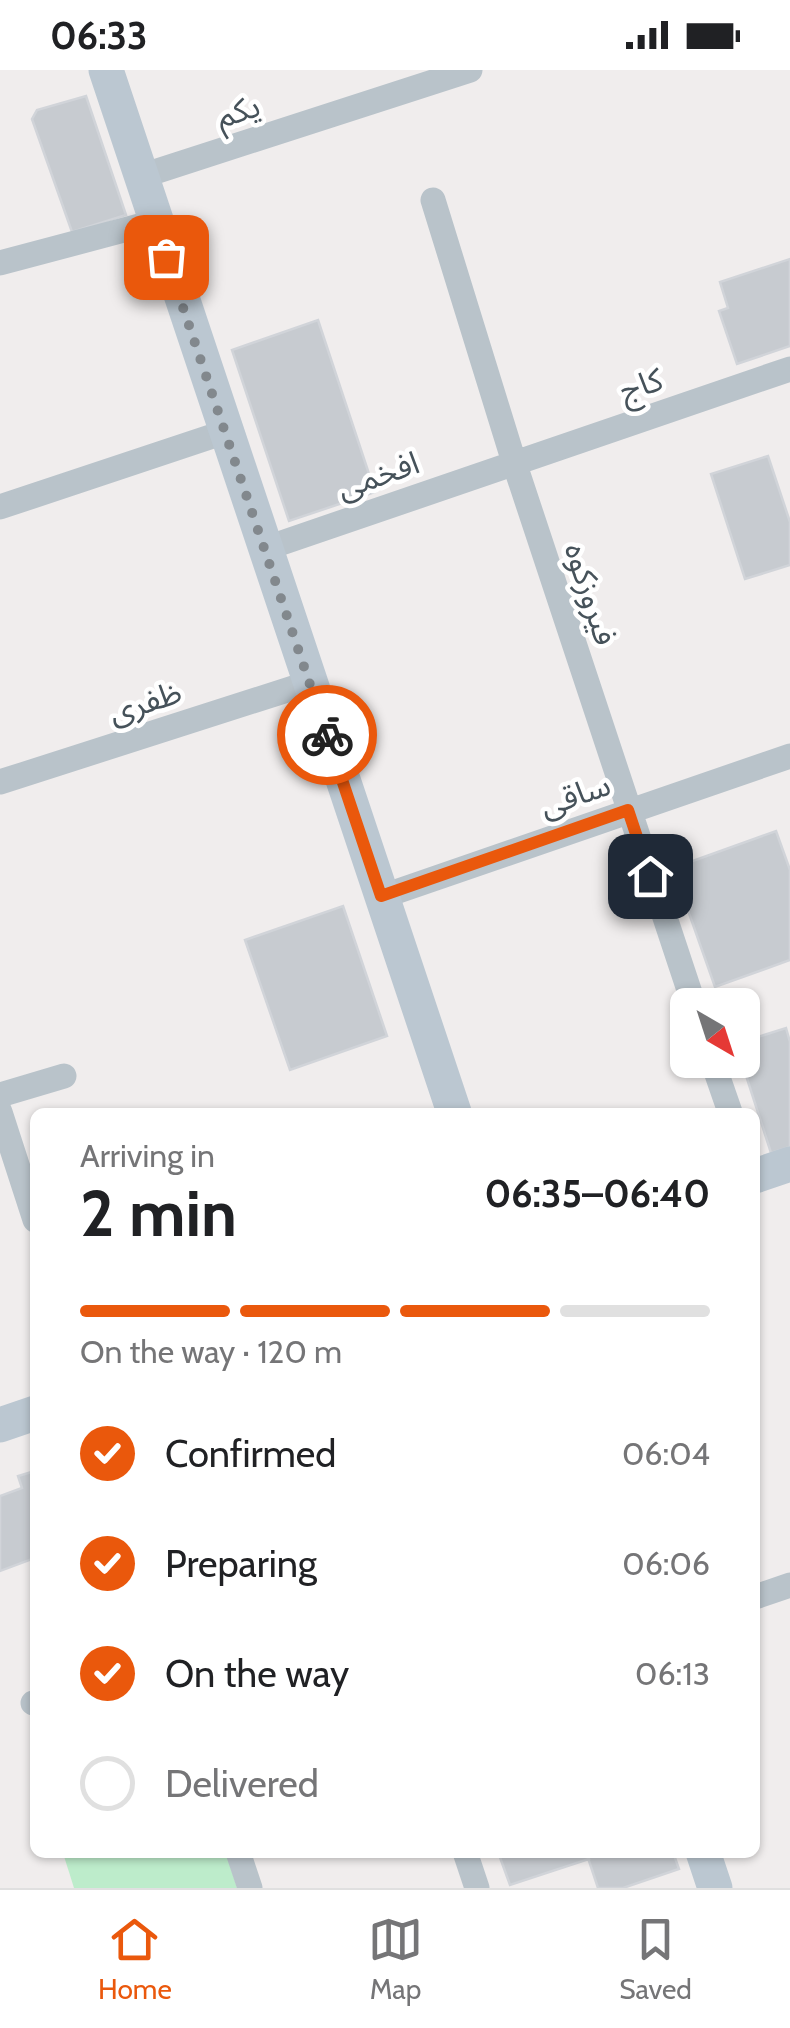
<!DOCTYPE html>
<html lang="en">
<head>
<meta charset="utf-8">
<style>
  body { margin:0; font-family:Cabin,"Noto Sans Arabic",sans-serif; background:#f6f6f6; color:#202124; height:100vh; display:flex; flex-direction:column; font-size:38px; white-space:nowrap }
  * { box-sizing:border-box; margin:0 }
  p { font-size:32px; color:#757577 }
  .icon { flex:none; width:55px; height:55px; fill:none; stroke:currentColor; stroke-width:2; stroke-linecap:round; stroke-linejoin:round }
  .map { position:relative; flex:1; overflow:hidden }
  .sheet { position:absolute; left:30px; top:1038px; width:730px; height:750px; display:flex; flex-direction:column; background:#fff; border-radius:15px; box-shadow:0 2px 8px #0004 }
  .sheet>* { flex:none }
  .needle { width:65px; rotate:141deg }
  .buttons { position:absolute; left:670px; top:918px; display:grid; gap:20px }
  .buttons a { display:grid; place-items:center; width:90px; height:90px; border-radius:15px; background:#fff; box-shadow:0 2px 8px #0004; font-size:50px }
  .pin { position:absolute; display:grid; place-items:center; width:85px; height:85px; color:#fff; margin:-42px; border-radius:20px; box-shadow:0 5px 15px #0006 }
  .courier { position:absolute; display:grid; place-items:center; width:100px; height:100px; margin:-50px; border:8px solid #ea580c; border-radius:50%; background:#fff; color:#222; box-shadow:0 2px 12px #0007 }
  .head em { font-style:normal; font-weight:800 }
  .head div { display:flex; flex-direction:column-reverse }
  .head { display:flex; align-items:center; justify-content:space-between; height:170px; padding:0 50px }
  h1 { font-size:65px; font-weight:800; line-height:75px }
  .bar { display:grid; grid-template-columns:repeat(4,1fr); gap:15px 10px; align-content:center; height:120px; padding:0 50px }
  .bar i { height:12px; border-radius:8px; background:#e0e0e0 }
  .bar .active { background:#ea580c }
  .bar p { grid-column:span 4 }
  ol { padding:0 50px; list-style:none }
  li { display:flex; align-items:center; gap:30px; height:110px }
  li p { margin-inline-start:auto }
  li .icon { padding:10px; border-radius:50%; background:#ea580c; color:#fff; stroke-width:4 }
  li:last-child { color:#757577 }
  li i { width:55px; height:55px; border:5px solid #e0e0e0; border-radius:50% }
  .status { display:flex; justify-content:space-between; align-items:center; height:70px; padding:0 50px; background:#fff; direction:ltr }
  .status svg { height:28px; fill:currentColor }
  .tab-bar { display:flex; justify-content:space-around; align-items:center; height:140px; border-top:2px solid #e0e0e0; background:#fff; font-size:28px; color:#757577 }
  .tab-bar a { display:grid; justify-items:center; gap:5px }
  .tab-bar .active { color:#ea580c }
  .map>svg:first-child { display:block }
</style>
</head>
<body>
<div class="status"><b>06:33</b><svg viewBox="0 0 49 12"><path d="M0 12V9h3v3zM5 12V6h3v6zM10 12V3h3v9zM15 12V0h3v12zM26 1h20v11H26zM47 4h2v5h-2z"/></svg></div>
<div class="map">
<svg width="790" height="1818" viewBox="0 0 790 1818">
  <rect width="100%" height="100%" fill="#f0eded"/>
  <path fill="#bdeccb" d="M63,1783h163l11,35h-163z"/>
  <path fill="#c7cbd0" stroke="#d1d4d9" stroke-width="2.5" d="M86,26l40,119 -54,17 -40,-113 5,-9z
    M790,189v87l-53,18 -18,-53 9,-3 -8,-26z
    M318,250l57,172 -86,29 -57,-171z
    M768,386l22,66v43l-45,14 -34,-105z
    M776,761l14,39v90l-75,27 -42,-119z
    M343,836l44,130 -97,34 -45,-130z
    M786,958l4,14v105l-19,6 -30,-93 1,-18z
    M35,1401v87l-35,13v-75l22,-8 -4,-12z
    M498,1782h88l3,7 -79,26z
    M586,1782h87l6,17 -56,19h-25z"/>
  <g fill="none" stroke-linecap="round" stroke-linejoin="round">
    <path stroke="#b9c3ca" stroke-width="25" d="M139,107l331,-107
      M433,130l81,262 180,543
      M0,193l154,-41
      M0,437l225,-75
      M264,479l526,-180
      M0,712l309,-99
      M381,827l409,-141
      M712,990l18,52
      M0,1025l64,-19
      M0,1042l35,108
      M755,1527l35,-12
      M33,1633h2
      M238,1782l12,36
      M465,1782l12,36"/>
    <path stroke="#bbc7d1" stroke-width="35" d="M106,0l348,1042
      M755,1106l35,-12
      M0,1355l35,-12
      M703,1782l12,36"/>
  </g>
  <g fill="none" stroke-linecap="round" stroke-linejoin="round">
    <path stroke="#82888d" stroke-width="10" stroke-dasharray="0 18" d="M166,187l161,478"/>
    <path stroke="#ea580c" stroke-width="12" d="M327,665l54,161 247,-86 22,66"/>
  </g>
  <g text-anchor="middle" stroke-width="9" stroke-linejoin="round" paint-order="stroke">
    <g font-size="32" fill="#46525a" stroke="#fff">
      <text transform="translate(238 41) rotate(-18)" y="11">یکم</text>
      <text transform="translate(641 315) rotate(-19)" y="11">کاج</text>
      <text transform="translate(378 405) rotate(-19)" y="11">افخمی</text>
      <text transform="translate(591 524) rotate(72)" y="11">فیروزکوه</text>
      <text transform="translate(145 632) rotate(-18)" y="11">ظفری</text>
      <text transform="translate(575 725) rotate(-19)" y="11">ساقی</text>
    </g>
  </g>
</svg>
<div class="buttons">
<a><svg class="needle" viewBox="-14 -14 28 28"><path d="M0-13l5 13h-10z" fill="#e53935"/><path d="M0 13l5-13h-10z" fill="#757577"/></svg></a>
</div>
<div class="pin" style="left:166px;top:187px;background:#ea580c"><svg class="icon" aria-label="bag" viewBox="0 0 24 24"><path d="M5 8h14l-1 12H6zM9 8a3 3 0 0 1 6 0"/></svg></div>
<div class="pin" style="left:650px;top:806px;background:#1f2937"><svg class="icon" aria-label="home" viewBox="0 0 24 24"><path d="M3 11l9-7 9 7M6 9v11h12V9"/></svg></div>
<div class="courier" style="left:327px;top:665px"><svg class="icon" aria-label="bike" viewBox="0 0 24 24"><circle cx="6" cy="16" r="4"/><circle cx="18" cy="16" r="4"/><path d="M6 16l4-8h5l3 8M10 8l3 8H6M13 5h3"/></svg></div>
<section class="sheet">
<div class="head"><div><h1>2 min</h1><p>Arriving in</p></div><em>06:35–06:40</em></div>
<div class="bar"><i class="active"></i><i class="active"></i><i class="active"></i><i></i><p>On the way · 120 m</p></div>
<ol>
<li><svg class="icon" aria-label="check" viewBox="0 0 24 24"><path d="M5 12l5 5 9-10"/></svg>Confirmed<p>06:04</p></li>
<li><svg class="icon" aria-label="check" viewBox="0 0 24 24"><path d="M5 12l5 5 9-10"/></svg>Preparing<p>06:06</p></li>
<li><svg class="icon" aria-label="check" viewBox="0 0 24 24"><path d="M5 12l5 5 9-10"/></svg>On the way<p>06:13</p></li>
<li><i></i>Delivered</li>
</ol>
</section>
</div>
<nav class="tab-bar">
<a class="active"><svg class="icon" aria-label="home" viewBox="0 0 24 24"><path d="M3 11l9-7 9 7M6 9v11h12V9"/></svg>Home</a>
<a><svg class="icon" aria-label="map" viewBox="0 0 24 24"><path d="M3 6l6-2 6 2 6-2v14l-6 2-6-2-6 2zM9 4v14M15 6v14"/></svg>Map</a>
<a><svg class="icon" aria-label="saved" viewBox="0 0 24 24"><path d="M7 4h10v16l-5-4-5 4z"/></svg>Saved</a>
</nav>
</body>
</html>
